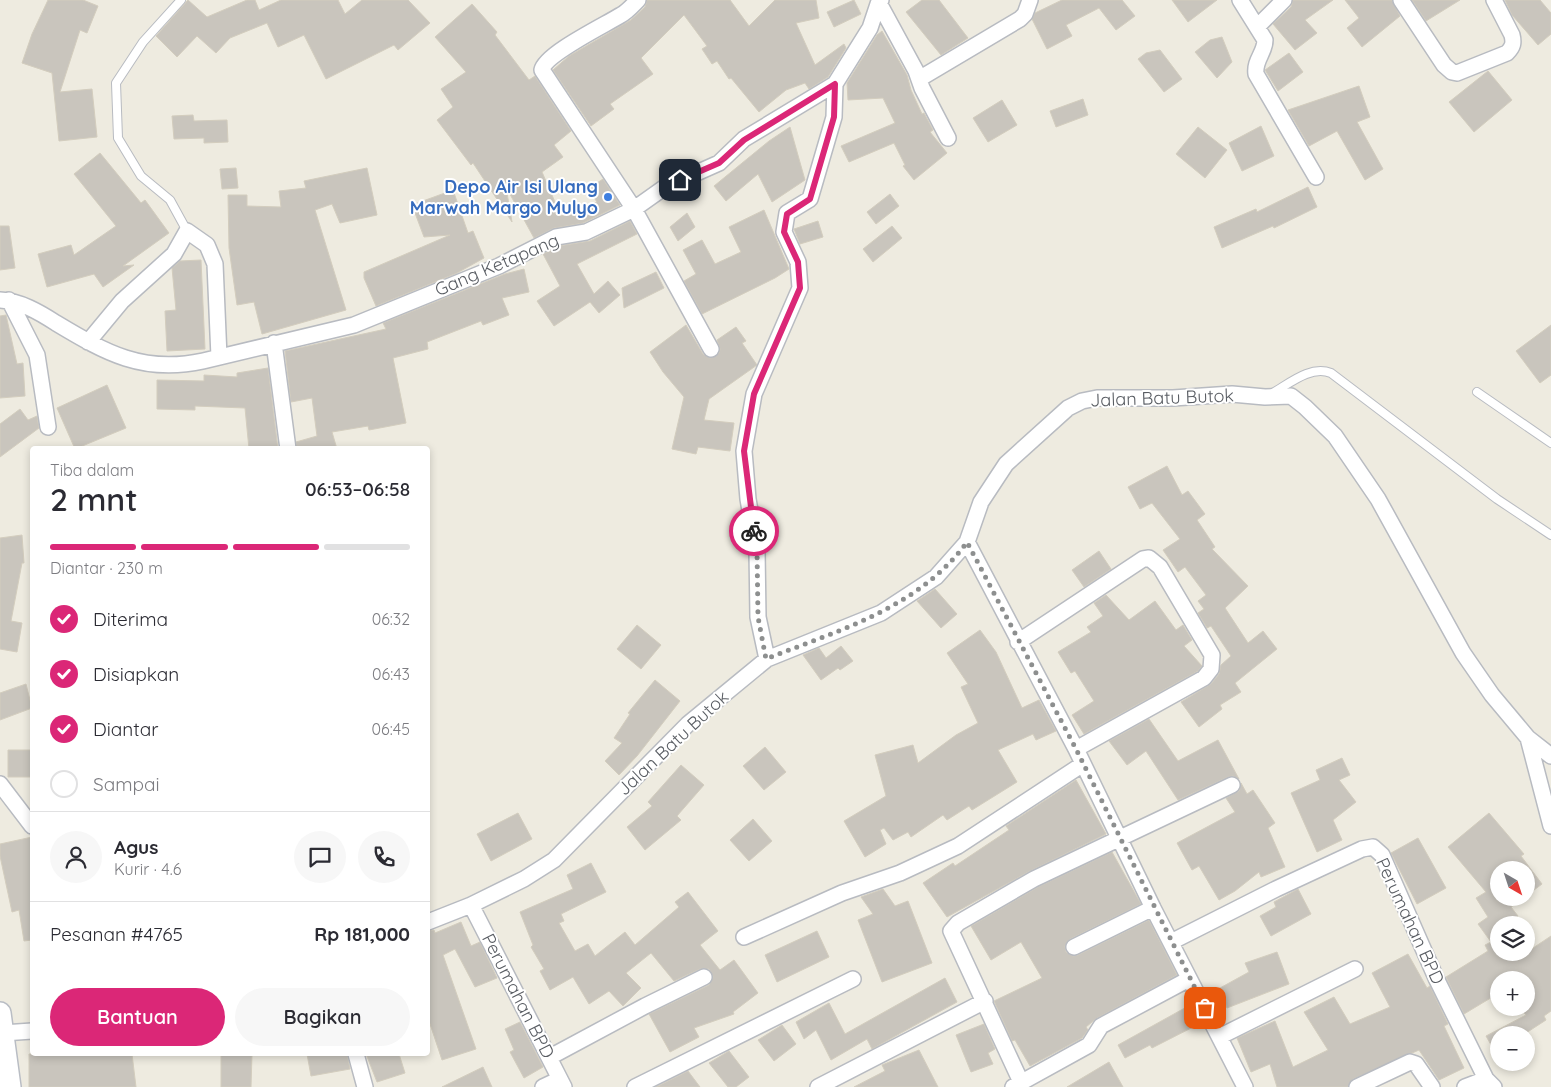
<!DOCTYPE html>
<html lang="id">
<head>
<meta charset="utf-8">
<style>
  body { margin:0; font-family:Quicksand,sans-serif; background:#f7f7f7; color:#2b2b33; height:100vh; display:flex; flex-direction:column; font-size:19px; white-space:nowrap }
  * { box-sizing:border-box; margin:0 }
  p { font-size:16px; color:#7c7c81 }
  .icon { flex:none; width:28px; height:28px; fill:none; stroke:currentColor; stroke-width:2; stroke-linecap:round; stroke-linejoin:round }
  .map { position:relative; flex:1; overflow:hidden }
  .drawer { position:absolute; left:30px; top:446px; width:400px; height:610px; display:flex; flex-direction:column; background:#fff; border-radius:5px; box-shadow:0 2px 8px #0003 }
  .drawer>* { flex:none }
  .needle { width:32px; rotate:141deg }
  .buttons { position:absolute; left:1490px; top:861px; display:grid; gap:10px }
  .buttons a { display:grid; place-items:center; width:45px; height:45px; border-radius:50%; background:#fff; box-shadow:0 2px 8px #0003; font-size:25px }
  .pin { position:absolute; display:grid; place-items:center; width:42px; height:42px; color:#fff; margin:-21px; border-radius:10px; box-shadow:0 2px 8px #0006 }
  .courier { position:absolute; display:grid; place-items:center; width:50px; height:50px; margin:-25px; border:4px solid #db2777; border-radius:50%; background:#fff; color:#222; box-shadow:0 1px 6px #0007 }
  .summary em { font-style:normal; font-weight:600 }
  .summary div { display:flex; flex-direction:column-reverse }
  .summary { display:flex; align-items:center; justify-content:space-between; height:85px; padding:0 20px }
  h1 { font-size:32px; font-weight:600; line-height:38px }
  .bar { display:grid; grid-template-columns:repeat(4,1fr); gap:8px 5px; align-content:center; height:60px; padding:0 20px }
  .bar i { height:6px; border-radius:4px; background:#e1e1e2 }
  .bar .current { background:#db2777 }
  .bar p { grid-column:span 4 }
  .line { display:flex; align-items:center; gap:12px; padding:0 20px; border-top:1px solid #e1e1e2 }
  .line div { flex:1 }
  .round { display:grid; place-items:center; flex:none; width:52px; height:52px; border-radius:26px; background:#f7f7f7 }
  ol { padding:0 20px; list-style:none }
  li { display:flex; align-items:center; gap:15px; height:55px }
  li p { margin-inline-start:auto }
  li .icon { padding:5px; border-radius:50%; background:#db2777; color:#fff; stroke-width:4 }
  li:last-child { color:#7c7c81 }
  li i { width:28px; height:28px; border:2px solid #e1e1e2; border-radius:50% }
  .action { display:flex; gap:10px; margin-top:auto; padding:10px 20px }
  .action a { flex:1; height:58px; border-radius:30px; background:#db2777; color:#fff; font-size:20px; font-weight:600; line-height:58px; text-align:center }
  .action a+a { background:#f7f7f7; color:#2b2b33 }
  .map>svg:first-child { display:block }
</style>
</head>
<body>
<div class="map">
<svg width="1551" height="1087" viewBox="0 0 1551 1087">
  <rect width="100%" height="100%" fill="#eeebe0"/>
  <path fill="#c9c5bd" stroke="#d3cdbe" d="M48,0h35l15,6 -11,27 -7,-3 -20,62 32,-3 5,48 -38,4 -7,-68 -30,-10 10,-29z
    M188,0l19,17 40,-17h8l4,10 22,-10h57l7,14 17,-14h46l22,23 -32,27 -4,-5 -68,34 -22,-44 -26,12 -11,-24 -37,15 -14,15 -19,-17 -20,21 -21,-21z
    M647,0h83l19,26 26,-26h41l3,18 -23,5 19,42 29,-21 2,4 -18,29 -19,12 -4,-6 -19,7 -27,22 -28,-34 -2,1 -12,-18 -5,3 -10,-15 5,-3 -23,-31 -43,43 12,16 -43,30 4,5 -23,17 -38,-56 16,-14 62,-36 14,-13z
    M854,0l7,14 -27,13 -7,-15z
    M922,0h17l29,38 -27,17 -35,-43z
    M1062,0h60l13,16 -19,14 -17,-22 -33,17 6,11 -25,13 -15,-30 3,-6z
    M1172,0h45l-29,22z
    M1293,0h40l-28,20 12,13 -22,17 -22,-26 18,-17z
    M1345,0h47l8,16 -38,31 -15,-19 12,-10z
    M1412,0h48l-34,21z
    M1505,0h35l11,13v21l-13,11 -26,-30z
    M472,4l25,28 -2,3 34,45 6,-4 36,55 -17,14 9,12 -21,15 19,44 36,-14 -9,-13 15,-10 17,26 -37,18 -29,5 -20,10 -28,-51 6,35 -39,-59 -2,2 -34,-45 16,-13 -12,-18 25,-17 -31,-35z
    M882,31l25,44 4,15 11,24 2,-1 9,17 -3,2 17,21 -33,27 -11,-14 2,-1 -11,-22 -45,19 -8,-16 54,-23 -12,-25 -35,2 -1,-17 30,-48z
    M1222,37l10,25 -15,16 -22,-26 15,-12z
    M1160,50l22,29 -18,13 -26,-33 8,-6z
    M1289,53l14,19 -25,19 -13,-21z
    M1488,71l24,29 -38,32 -25,-30z
    M1359,86l11,31 -13,5 26,47 -18,11 -28,-49 -28,15 -21,-36z
    M1083,99l5,16 -32,12 -6,-16z
    M1002,100l15,25 -29,17 -15,-24z
    M193,115l1,6 33,-1 1,22 -24,1v-5l-30,1 -2,-23z
    M1261,126l13,30 -32,15 -13,-28z
    M790,127l15,53 -33,22 -14,-28 -32,27 -12,-15 55,-45z
    M1198,127l29,23 -22,28 -29,-24z
    M100,153l41,50 4,-3 24,33 -46,33 11,-1 -31,22 -9,-13 -47,13 -9,-33 33,-9 3,10 42,-29 -42,-52z
    M236,168l2,20 -16,1 -2,-20z
    M367,168l10,47 -37,8 -8,-19 -17,6 31,100 -84,24 -8,-32 -17,3 -8,-57 -1,-53h19v11l34,1 -2,-16 27,-3 -2,-7z
    M1308,187l9,20 -43,21 -1,-2 -51,22 -8,-21 42,-18 1,3z
    M453,190l15,43 5,-2 11,27 -27,15 -81,33 -12,-28v-6l86,-37 -26,2 -12,-32z
    M890,194l9,12 -23,18 -9,-12z
    M764,210l25,59 -14,9 -73,36 -18,-33 12,-7 -13,-24 19,-10 13,24 26,-12 -12,-25z
    M687,213l8,14 -17,14 -8,-14z
    M630,221l7,13 -60,30 17,30 14,-13 12,14 -21,18 -9,-11 -36,24 -17,-25 23,-15 -17,-32 16,-8 31,-5z
    M818,221l5,16 -23,7 -6,-15z
    M0,226h9l6,42 -15,2z
    M892,226l10,12 -29,24 -10,-13z
    M201,260l4,89 -38,2 -2,-40 11,-1 -4,-42 8,-7z
    M524,269l5,23 -27,6 7,17 -26,10 -2,-4 -54,21 1,7 -35,9 13,65 -37,7 -1,-4 -36,6 5,17h-40l-1,-7 21,-6 -5,-38 -21,4 -6,-51 101,-22 -3,-6 122,-49z
    M656,272l8,16 -40,20 -2,-20z
    M6,315l11,49 6,-1 2,33 -25,2v-82z
    M686,325l17,29 7,4 9,-5 1,-4 -3,-9 19,-13 10,14 -4,2 15,22 -48,34 -5,21 30,3 -4,28 -32,-4 -2,7 -24,-5 12,-52 -21,-25 -13,-20z
    M1551,325v50l-11,8 -24,-32z
    M268,368l10,81h-29l-4,-41 -50,-2v4l-38,-1v-29l47,1v-6l33,2v-4z
    M107,385l19,43 -51,21 -18,-41z
    M20,409l8,11 9,-4 2,12 -39,29v-33z
    M1167,466l15,29 6,-4 17,23 -8,6 18,27 -3,2 36,37 -23,22 23,35 15,-12 14,18 -42,34 6,9 -21,13 2,4 -23,18 -18,-25 30,-18 8,-10 2,-9 10,-9 -20,-30 -4,2 -9,-15 6,-4 -6,-8 8,-6 -21,-28 -7,5 -15,-22 17,-11 -28,-36 -12,6 -12,-22z
    M22,535l2,28h-2l-11,58 11,2 -5,29 -17,-3v-111z
    M1099,551l12,18 -27,18 -12,-17z
    M935,589l22,25 -16,14 -24,-27z
    M1106,595l23,25 26,-19 21,29 7,-5 9,15 -8,6 18,20 -4,5 -114,63 -12,-19 22,-14 -19,-30 -4,2 -13,-21 33,-20 -4,-5 16,-11 -9,-13z
    M637,625l24,20 -20,24 -24,-20z
    M980,630l16,22 26,56 17,-8 17,31 -20,9 -3,-6 -35,16 19,32 -45,28 -3,-4 -22,14 -4,-5 -32,22 -3,-5 -15,8 -9,-12 -4,2 6,14 -21,13 -21,-36 42,-25 -11,-41 38,-10 5,18 38,-28 22,-12 -17,-36 7,-3 -21,-31z
    M841,646l12,15 -13,9 -2,-2 -17,12 -18,-25 16,-7 7,10z
    M655,680l25,21 -43,55 -18,19 -14,-14 17,-18 -8,-5 16,-24 -2,-1z
    M26,684l6,24 -32,12v-27z
    M1149,719l29,42 40,-21 21,39 -6,-3 -5,1 -50,23 -32,-49 -19,14 -18,-24z
    M765,747l21,25 -22,18 -21,-24z
    M8,750h24v27h-24z
    M1342,758l8,17 -11,5 17,22 -23,18 9,20 -25,12 -26,-59 29,-13 -4,-10z
    M681,765l23,20 -27,31 4,4 -36,30 -18,-23 25,-21 -4,-4z
    M1076,780l30,54 -76,37 -83,46 -24,-34 30,-20 2,3 54,-36 -3,-4z
    M1241,783l6,11 6,-4 22,33 -7,5 17,39 -24,10 -2,-5 -24,19 -16,9 -20,-34 -7,4 -15,-27 58,-31 -9,-14 13,-7z
    M518,813l14,26 -41,22 -14,-27z
    M1489,813l35,41 -3,2 21,28 -16,12v-26h-27v28h25l-13,9 7,9 -6,4 3,5h-16v27h27v-8l4,6 21,-14v75l-7,5 2,4 -20,13 8,15 -8,4v-17h-27v24l-13,-23 40,-21 -6,-7h6v-28h-27v13l-35,21 -18,-37 42,-26 -3,-6 6,-3 -13,-18 10,-7 -12,-19 10,-6 -38,-45z
    M753,819l19,22 -23,20 -19,-21z
    M32,837v103l-8,1 -5,-31 -7,2 -12,-56v-12z
    M1418,838l28,50 -29,16 -26,-51z
    M1112,852l29,52 -71,35 -5,7 1,6 7,4 5,-1 71,-35 28,55 -80,43 -11,9 2,3 -6,8 -52,28 -15,-26 -3,1 -18,-40 48,-23 -21,-36 -30,18 -20,-34 67,-39z
    M591,863l15,29 -45,22 3,7 -5,2 16,28 13,-7 7,12 30,-24 10,13 44,-38 -4,-5 13,-10 30,39 -18,14 20,25 14,-10 24,33 -25,19 1,2 -40,14 5,9 -29,15 -21,-38 60,-29 4,-8 -4,-8h-9l-26,12 -23,-28 -25,20 15,15 -18,18 -14,-15 -20,13 -16,-27 -23,13 -10,-19 4,-2 -13,-22 2,-2 -13,-33 53,-23 -6,-14z
    M883,889l12,17 13,-5 24,62 -50,19 -24,-62 15,-6 -12,-17z
    M1298,889l13,25 -40,22 -11,-20 16,-9 -2,-5z
    M461,922l10,24 9,-4 17,36 -22,9 -20,-38 -12,6 33,94 -34,11 -14,-42v-87l6,-1 1,3z
    M817,931l12,26 -52,25 -12,-27z
    M1277,952l12,32 -62,24 -7,-20 29,-16 -4,-9z
    M1408,954l19,34 3,-2 18,38 -4,2 20,42 -25,12 -20,-30 -66,29 -5,8h-71l-7,-23 -19,8 -14,-34 38,-17 18,46 35,-17 -24,-38 30,-15 16,27 40,-17 -18,-34z
    M945,978l12,24 -85,47 -5,-10 -36,21 -15,-30 -12,9 -8,-17 33,-19 16,31z
    M1192,1004l9,19 -49,25 -2,-3 -25,13 -7,-13z
    M520,1022l23,45 -19,11 -14,-26 4,-2 -9,-21z
    M984,1024l11,25 -7,4 5,11 -22,8 -15,-37z
    M782,1025l14,19 -22,17 -16,-21z
    M919,1050l19,37h-84l31,-16 -3,-6z
    M729,1051l20,26 -13,10h-8l-19,-24z
    M29,1054h103l4,33h-107z
    M221,1054h31l-1,33h-30z
    M307,1054h40l3,15 -39,7z
    M366,1054h33l6,19 -28,9z
    M1109,1062l14,25h-56z
    M483,1067l9,20h-50z
    M688,1071l12,16h-44z"/>
  <g fill="none" stroke-linecap="round" stroke-linejoin="round">
    <g stroke="#b8bbc1" stroke-width="10">
      <path id="service" d="M181,0l-38,42 -27,41 2,55 23,38 29,24 17,31
        M1477,392l74,51
        M1271,394c18,-10 39,-29 60,-21l166,126 54,36"/>
    </g>
    <g stroke="#b8bbc1" stroke-width="18">
      <path id="minor" d="M638,0c-5,5 -11,12 -17,15 -16,10 -76,39 -79,55l92,139 77,140
        M1240,0l25,40c0,13 -11,20 -9,34l60,103
        M1401,0l43,65 8,7 5,1 50,-20c6,-6 7,-10 5,-18l-18,-35
        M879,3l37,68 6,17 26,50
        M1258,26l26,-26
        M919,79l101,-60 5,-5 5,-14
        M0,300c20,1 39,12 56,23 50,30 87,51 147,38l151,-36 145,-59 57,-29 30,-5 48,-23 31,-22 54,-24 25,-24 91,-55 35,-56 8,-24 3,-4
        M9,300l28,55 11,72
        M88,342l34,-41 52,-47 13,-23 20,14 8,19 4,93
        M274,343l14,106
        M967,542l109,207 77,159 92,179
        M1018,642l125,-83 6,-1 11,9 52,88 -1,14 -7,9 -128,71
        M767,659l-9,-42 -1,-66 -9,-52 -4,-48 10,-57 46,-106 -2,-26 -14,-30 3,-19 23,-14 24,-82 1,-33
        M1528,738l23,88
        M0,784l32,42
        M471,905l93,182
        M428,922l43,-17 53,-26 30,-19 134,-136 79,-65 114,-46 55,-36 31,-35 14,-40 25,-38 62,-56 14,-7 15,-3h76l59,-4 33,3 26,-1 14,11 30,29 43,63 85,154 29,42 36,43 23,18
        M744,937l98,-44 58,-20 58,-27 125,-82
        M1171,942l105,-53 86,-40 11,-2 9,8 54,123 50,101 8,8
        M1074,947l79,-39
        M3,1033l29,-2
        M1221,1036l134,-67
        M356,1054l9,33
        M550,1057l95,-51 59,-29
        M1021,1082l-70,-151 7,-8 76,-44 198,-94
        M543,1087l17,-8
        M635,1087l218,-108
        M818,1087l167,-86
        M1013,1087l76,-42 12,-19 88,-47
        M1357,1087l53,-25 6,2 16,23
        M1465,1087l21,-8"/>
    </g>
    <g stroke="#b9bdc4" stroke-width="24">
      <path id="secondary" d="M0,1013l10,74"/>
    </g>
    <use href="#service" stroke="#fff" stroke-width="8"/>
    <use href="#minor" stroke="#fff" stroke-width="15"/>
    <use href="#secondary" stroke="#fff" stroke-width="21"/>
  </g>
  <g fill="none" stroke-linecap="round" stroke-linejoin="round">
    <path stroke="#8d8f8f" stroke-width="5" stroke-dasharray="0 9" d="M754,531l3,20 1,66 8,42c73,-29 153,-51 201,-117l109,207 129,259"/>
    <path stroke="#db2777" stroke-width="6" d="M680,180l39,-17 25,-23 91,-56 -1,33 -24,82 -23,15 -3,18 14,30 2,26 -46,106 -10,57 10,80"/>
  </g>
  <circle fill="#3f7fe0" stroke="#fff" stroke-width="2" cx="608" cy="197" r="5"/>
  <g text-anchor="middle" stroke-width="4" stroke-linejoin="round" paint-order="stroke">
    <g font-size="18" font-weight="bold" fill="#366cbe" stroke="#fff" text-anchor="end">
      <text x="598" y="193">Depo Air Isi Ulang<tspan x="598" dy="21">Marwah Margo Mulyo</tspan></text>
    </g>
    <g font-size="18" fill="#595d63" stroke="#fff">
      <text transform="translate(497 265) rotate(-23)" y="6">Gang Ketapang</text>
      <text transform="translate(1162 398) rotate(-2)" y="6">Jalan Batu Butok</text>
      <text transform="translate(673 743) rotate(-43)" y="6">Jalan Batu Butok</text>
      <text transform="translate(1410 921) rotate(65)" y="6">Perumahan BPD</text>
      <text transform="translate(518 996) rotate(63)" y="6">Perumahan BPD</text>
    </g>
  </g>
</svg>
<div class="buttons">
<a><svg class="needle" viewBox="-14 -14 28 28"><path d="M0-13l5 13h-10z" fill="#e53935"/><path d="M0 13l5-13h-10z" fill="#7c7c81"/></svg></a>
<a><svg class="icon" aria-label="layers" viewBox="0 0 24 24"><path d="M12 4l9 5-9 5-9-5zM3 14l9 5 9-5"/></svg></a>
<a>+</a>
<a>−</a>
</div>
<div class="pin" style="left:1205px;top:1008px;background:#ea580c"><svg class="icon" aria-label="bag" viewBox="0 0 24 24"><path d="M5 8h14l-1 12H6zM9 8a3 3 0 0 1 6 0"/></svg></div>
<div class="pin" style="left:680px;top:180px;background:#1f2937"><svg class="icon" aria-label="home" viewBox="0 0 24 24"><path d="M3 11l9-7 9 7M6 9v11h12V9"/></svg></div>
<div class="courier" style="left:754px;top:531px"><svg class="icon" aria-label="bike" viewBox="0 0 24 24"><circle cx="6" cy="16" r="4"/><circle cx="18" cy="16" r="4"/><path d="M6 16l4-8h5l3 8M10 8l3 8H6M13 5h3"/></svg></div>
<section class="drawer">
<div class="summary"><div><h1>2 mnt</h1><p>Tiba dalam</p></div><em>06:53–06:58</em></div>
<div class="bar"><i class="current"></i><i class="current"></i><i class="current"></i><i></i><p>Diantar · 230 m</p></div>
<ol>
<li><svg class="icon" aria-label="check" viewBox="0 0 24 24"><path d="M5 12l5 5 9-10"/></svg>Diterima<p>06:32</p></li>
<li><svg class="icon" aria-label="check" viewBox="0 0 24 24"><path d="M5 12l5 5 9-10"/></svg>Disiapkan<p>06:43</p></li>
<li><svg class="icon" aria-label="check" viewBox="0 0 24 24"><path d="M5 12l5 5 9-10"/></svg>Diantar<p>06:45</p></li>
<li><i></i>Sampai</li>
</ol>
<div class="line" style="height:90px"><a class="round"><svg class="icon" aria-label="person" viewBox="0 0 24 24"><circle cx="12" cy="8" r="4"/><path d="M4 21q1-7 8-7t8 7"/></svg></a><div><b>Agus</b><p>Kurir · 4.6</p></div><a class="round"><svg class="icon" aria-label="chat" viewBox="0 0 24 24"><path d="M4 5h16v11H9l-5 4z"/></svg></a><a class="round"><svg class="icon" aria-label="phone" viewBox="0 0 24 24"><path d="M5 4h4l2 5-3 2q2 4 5 5l2-3 5 2v4C11 20 4 13 5 4z"/></svg></a></div>
<div class="line" style="height:65px"><div>Pesanan #4765</div><b>Rp 181,000</b></div>
<div class="action"><a>Bantuan</a><a>Bagikan</a></div>
</section>
</div>
</body>
</html>
